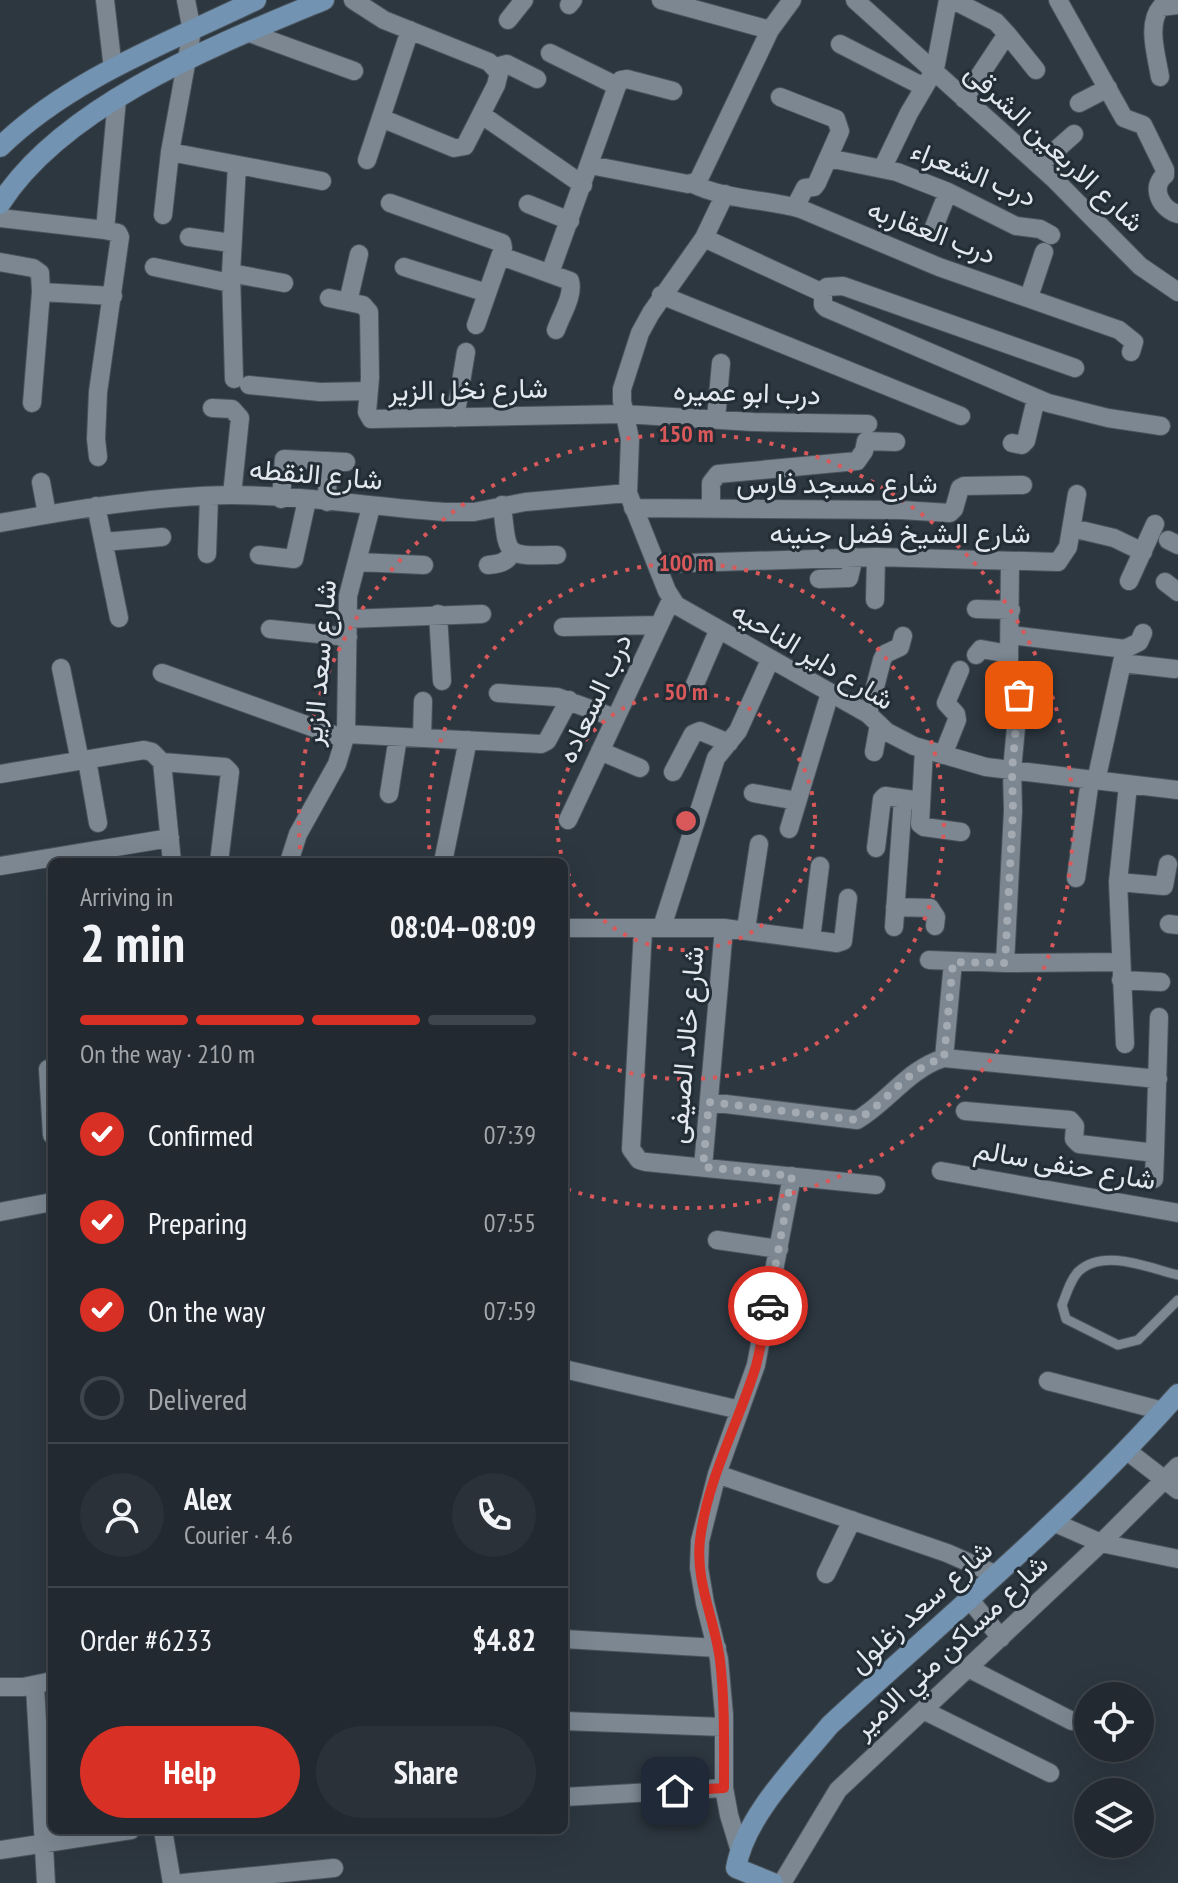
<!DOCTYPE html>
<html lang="en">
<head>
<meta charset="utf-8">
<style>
  body { margin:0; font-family:"PT Sans Narrow",Vazirmatn,sans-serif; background:#2a3138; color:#f1f3f6; height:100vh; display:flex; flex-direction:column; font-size:30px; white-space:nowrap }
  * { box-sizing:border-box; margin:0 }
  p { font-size:26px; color:#a2a6ab }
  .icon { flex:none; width:44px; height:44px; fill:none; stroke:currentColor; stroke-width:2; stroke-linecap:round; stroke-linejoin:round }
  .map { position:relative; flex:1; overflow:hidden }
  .panel { position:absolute; left:48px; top:858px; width:520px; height:976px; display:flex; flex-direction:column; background:#222930; border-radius:12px; box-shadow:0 8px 32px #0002,0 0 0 2px #3f454c }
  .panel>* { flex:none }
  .buttons { position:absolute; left:1074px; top:1682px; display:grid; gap:16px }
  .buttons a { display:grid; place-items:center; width:80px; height:80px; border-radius:50%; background:#222930; box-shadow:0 8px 32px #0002,0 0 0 2px #3f454c; font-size:40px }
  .pin { position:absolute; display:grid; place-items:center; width:68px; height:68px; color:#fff; margin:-34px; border-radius:16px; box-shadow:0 4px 12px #0006 }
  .courier { position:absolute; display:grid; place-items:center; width:80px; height:80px; margin:-40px; border:6px solid #d93025; border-radius:50%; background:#fff; color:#222; box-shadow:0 2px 10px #0007 }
  .headline em { font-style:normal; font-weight:800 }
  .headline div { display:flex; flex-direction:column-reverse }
  .headline { display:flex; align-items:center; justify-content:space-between; height:136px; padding:0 32px }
  h1 { font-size:52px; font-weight:800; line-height:60px }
  .bar { display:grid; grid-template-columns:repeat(4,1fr); gap:12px 8px; align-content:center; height:96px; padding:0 32px }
  .bar i { height:10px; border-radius:6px; background:#3f454c }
  .bar .active { background:#d93025 }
  .bar p { grid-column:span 4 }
  .line { display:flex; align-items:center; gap:20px; padding:0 32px; border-top:2px solid #3f454c }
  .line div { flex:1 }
  .round { display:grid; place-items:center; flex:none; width:84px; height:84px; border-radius:42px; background:#2a3138 }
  ol { padding:0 32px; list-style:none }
  li { display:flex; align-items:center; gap:24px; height:88px }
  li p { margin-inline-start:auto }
  li .icon { padding:8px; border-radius:50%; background:#d93025; color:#fff; stroke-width:4 }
  li:last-child { color:#a2a6ab }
  li i { width:44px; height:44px; border:4px solid #3f454c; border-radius:50% }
  .button { display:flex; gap:16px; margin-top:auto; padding:16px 32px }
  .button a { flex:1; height:92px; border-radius:48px; background:#d93025; color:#fff; font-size:32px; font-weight:800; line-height:92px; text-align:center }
  .button a+a { background:#2a3138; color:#f1f3f6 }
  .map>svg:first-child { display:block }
</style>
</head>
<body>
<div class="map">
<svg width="1178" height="1883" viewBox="0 0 1178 1883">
  <rect width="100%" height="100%" fill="#2d3740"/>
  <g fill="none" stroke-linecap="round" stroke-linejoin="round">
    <g stroke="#4a535b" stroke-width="11">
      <path id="lane" d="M1178,1275c-29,-7 -74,-27 -99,-4 -8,7 -13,24 -17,34l4,14 52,26 20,-5 40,-40"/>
    </g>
    <g stroke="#4a535b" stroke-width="20">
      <path id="street" d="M105,0l8,69
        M353,0l31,20 105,42 10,11 -3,12 -31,61 -11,2 -73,-30
        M661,0l109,30
        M855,0l198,178 87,88 38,26
        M953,0l43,22 11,12 -43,65
        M1058,0l66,118 19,7 22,45v5c-16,13 -3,35 13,39
        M569,5l4,-5
        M508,20l16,-20
        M247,32l107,39
        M1007,34l29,36
        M840,44l84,43
        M550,53l67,33
        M496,67l11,-3 30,15
        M1160,77c-3,-20 -14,-53 1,-70l17,-2
        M780,97l56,22 4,12 -23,52 -3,4 -9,1 -10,19
        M1079,103l29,-15
        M482,115l101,70
        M170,152l152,29
        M828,158l69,14 51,20 68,34 24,3 11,6
        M367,160l43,-130
        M590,165l98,19 10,-3 72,-151 22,-30
        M1039,165l35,-31
        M882,169l27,-56 26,-44 13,-69
        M693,184c33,16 73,15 108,25l138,58 180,63 15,12 -3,10
        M725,194l-21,44 -53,75 -11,20 -18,56v12l8,38 -2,54 39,98 9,14 192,109 19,18 27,14 72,21 192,23
        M390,203l112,40 1,5 -27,77
        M528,204l42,17
        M163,215l7,-63 22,-121 -6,-31
        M0,218l105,12 13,3 2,4 -22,155 -2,47 2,18
        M934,227l14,-35
        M105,230l12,-131
        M189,237l42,6
        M704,238l119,55
        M501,256l69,25c4,15 -9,34 -14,49
        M0,262l33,6 7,5 1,19 -9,111
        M154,267l76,16
        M404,267l83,26
        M231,273l53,10
        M550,273l67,-187 4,-6 6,-1 46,12
        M41,292l72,4
        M823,293v12l3,3 222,95 60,15 53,8
        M823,293l4,-6 16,-1 232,82
        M661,295l300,121
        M1029,297l15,-45
        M329,298l34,7 6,7 1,66 -3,34 4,7 253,-5 129,8 115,2
        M348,302l11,-48
        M234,379l-3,-106 6,-108
        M249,385l71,7 49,-1
        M212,408l20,1 8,9 -8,77
        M455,418l11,-66
        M716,419l5,-56
        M1012,443l10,2 4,-4 10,-42
        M41,482l6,32
        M281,499l3,-40 62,3
        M327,502l1,-41
        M502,505c6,53 2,51 55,50
        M96,506l23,112
        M633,508l268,2 49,3 4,-4 6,-21 4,-2 59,-1
        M711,509v-26l7,-9 139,-13 7,-10 2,-10 30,1
        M0,523c77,-14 153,-27 231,-28 71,0 143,12 214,17h29l51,-10 103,-9
        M1072,528l42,10 29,14
        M1168,540l10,5
        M104,542l58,-5
        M207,554l2,-58
        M259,555l35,4 13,-59
        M358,562l66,3
        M657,564l219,-7 182,5 10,-15 9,-53
        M488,565c11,-1 18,-2 24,-12
        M819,579l30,-1 5,-21
        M1129,581l26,-57
        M1165,582l13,10
        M875,600l1,-43
        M976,609l35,1
        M438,614l4,67
        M347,619l135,-5
        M563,627l96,-2
        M270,629l78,8
        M1011,635l114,14
        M976,655l5,-6 28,5
        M1122,663l53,6
        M61,668l19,93
        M162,673l183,66
        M695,684l23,-53
        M498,693l59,4 58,21
        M868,714l14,-54 3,-6 15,-7 3,-11
        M346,734l195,10 6,-3 22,-41
        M422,738l1,-37
        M924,749l-4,75 4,3 37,5
        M600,751l40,17
        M874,752l5,-28
        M943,755l14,-35 -1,-6 -10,-11 14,-33
        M87,760l11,63
        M162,762l63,5 5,5 -11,90
        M673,772l20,-38 7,-3 29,12
        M0,774l144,-24 8,2 10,10 10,100
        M1096,781l29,-132 14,-7 4,-9
        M753,793l44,8
        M389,794l9,-57
        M568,820l103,-220
        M789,829l41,-136
        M876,848l6,-49 3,-3 29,4
        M289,862l9,-28 39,-70 9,-30 2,-138 23,-89
        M443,862l25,-122
        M0,866l170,-28
        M1076,878l14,-98
        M1118,882l46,4 4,-22
        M895,907l35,1 6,9 -1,9
        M1169,924l9,1
        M662,927l54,-169 22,-27 32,-71
        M894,927l9,-128
        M564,928h160l113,15 6,-2 5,-43
        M746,929l13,-85
        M643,930l-12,219 8,11 7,2 230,23
        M811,939l9,-73
        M929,960l76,3 116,-1
        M1005,963l8,-152 -1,-41 7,-75 -10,-32 1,-102
        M1121,980l40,2
        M1125,1044l-7,-162 10,-97
        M944,1058l9,-96
        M48,1069l4,66
        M709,1102l148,18c31,-18 51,-51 87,-62l214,21
        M965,1111l105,9 5,6 -1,13 5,5 76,9 4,-136
        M703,1167l21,-239
        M941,1171l237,42
        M1154,1179l1,-26
        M0,1212l52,-10
        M717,1240l62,9
        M564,1369l176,41
        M1048,1381l115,30
        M1126,1450l52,40
        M717,1474l230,79 50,22
        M1053,1522l48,21 77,16
        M826,1574l26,-54
        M970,1600l31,38
        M564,1639l153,9
        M968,1668l104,53
        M35,1686l11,197
        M0,1687h23l29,-6
        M923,1710l127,63
        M564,1721l159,6
        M564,1797l160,-9
        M163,1830l9,53
        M739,1848l-10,-33 -5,-27v-73l-5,-56 -14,-56 -6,-35 1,-27 17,-67 39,-109 36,-189
        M0,1850l131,-20
        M183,1883l151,-15
        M782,1883l56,-93 263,-247 77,-77"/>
    </g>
    <g stroke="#4a535b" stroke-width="22">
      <path id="secondary" d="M0,147c71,-69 168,-104 256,-147
        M0,204c64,-100 218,-160 324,-204
        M773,1883l-37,-15c9,-52 61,-103 94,-143 118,-109 242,-211 348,-331"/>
    </g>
    <use href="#lane" stroke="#7c8792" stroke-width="9"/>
    <use href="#street" stroke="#7c8792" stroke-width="18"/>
    <use href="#secondary" stroke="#7293b2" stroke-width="20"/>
  </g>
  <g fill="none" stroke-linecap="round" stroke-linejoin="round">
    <path stroke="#a3aab1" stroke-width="8" stroke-dasharray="0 14.4" d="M768,1306l24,-130 -89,-9 6,-65 148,18c31,-18 50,-52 87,-62l9,-96 52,1 8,-152 -1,-41 7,-75"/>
    <path stroke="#d93025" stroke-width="10" d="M675,1791l49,-3c0,-42 1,-85 -4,-128 -5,-40 -25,-78 -20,-120 7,-60 38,-116 56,-174 5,-19 8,-40 12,-60"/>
  </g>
  <g fill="none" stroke="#d9585a" stroke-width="4" stroke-dasharray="4 8">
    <circle cx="686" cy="821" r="129"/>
    <path d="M431 861A258 258 0 1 1 565 1049"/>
    <path d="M301 861A387 387 0 1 1 566 1189"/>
  </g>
  <g text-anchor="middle" stroke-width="6" stroke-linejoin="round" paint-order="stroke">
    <g font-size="28" fill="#e2e8ee" stroke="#232d36">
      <text transform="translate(1055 147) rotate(43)" y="10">شارع الاربعين الشرقى</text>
      <text transform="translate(974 173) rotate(22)" y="10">درب الشعراء</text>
      <text transform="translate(932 231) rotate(21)" y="10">درب العقاربه</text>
      <text transform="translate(468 389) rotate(-1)" y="10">شارع نخل الزير</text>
      <text transform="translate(747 392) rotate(2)" y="10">درب ابو عميره</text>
      <text transform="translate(316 474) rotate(5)" y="10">شارع النقطه</text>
      <text x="837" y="493">شارع مسجد فارس</text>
      <text x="900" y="543">شارع الشيخ فضل جنينه</text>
      <text transform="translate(813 655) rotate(31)" y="10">شارع داير الناحيه</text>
      <text transform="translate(319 663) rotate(-85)" y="10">شارع سعد الزير</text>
      <text transform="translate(594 698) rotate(-65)" y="10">درب السعاده</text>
      <text transform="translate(685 1045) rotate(-85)" y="10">شارع خالد الصيفى</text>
      <text transform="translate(1065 1164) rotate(10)" y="10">شارع حنفى سالم</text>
      <text transform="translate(920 1606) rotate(-42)" y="10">شارع سعد زغلول</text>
      <text transform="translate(950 1646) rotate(-43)" y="10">شارع مساكن مني الامير</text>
    </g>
  </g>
  <circle cx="686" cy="821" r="12" fill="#d9585a" stroke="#232d36" stroke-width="4"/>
  <g font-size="24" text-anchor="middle" font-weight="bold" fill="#d9585a" stroke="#232d36" stroke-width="6" stroke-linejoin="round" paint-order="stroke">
    <text x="686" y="442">150 m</text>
    <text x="686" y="571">100 m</text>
    <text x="686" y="700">50 m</text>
  </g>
</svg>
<div class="buttons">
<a><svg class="icon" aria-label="locate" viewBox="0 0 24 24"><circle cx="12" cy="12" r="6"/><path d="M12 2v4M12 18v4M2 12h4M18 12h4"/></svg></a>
<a><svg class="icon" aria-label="layers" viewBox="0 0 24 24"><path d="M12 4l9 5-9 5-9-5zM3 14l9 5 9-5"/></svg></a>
</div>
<div class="pin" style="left:1019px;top:695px;background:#ea580c"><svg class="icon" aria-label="bag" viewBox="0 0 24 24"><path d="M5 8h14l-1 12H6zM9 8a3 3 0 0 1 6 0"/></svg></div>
<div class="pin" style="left:675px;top:1791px;background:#1f2937"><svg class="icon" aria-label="home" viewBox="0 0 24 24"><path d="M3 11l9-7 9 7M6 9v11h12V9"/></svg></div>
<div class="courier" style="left:768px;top:1306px"><svg class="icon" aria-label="car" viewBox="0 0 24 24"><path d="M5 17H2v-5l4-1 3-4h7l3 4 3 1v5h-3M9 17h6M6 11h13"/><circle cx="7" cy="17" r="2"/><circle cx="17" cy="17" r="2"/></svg></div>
<section class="panel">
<div class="headline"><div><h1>2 min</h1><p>Arriving in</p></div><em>08:04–08:09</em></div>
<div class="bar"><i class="active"></i><i class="active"></i><i class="active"></i><i></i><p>On the way · 210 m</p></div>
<ol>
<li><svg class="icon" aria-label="check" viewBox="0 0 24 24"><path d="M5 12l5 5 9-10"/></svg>Confirmed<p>07:39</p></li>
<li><svg class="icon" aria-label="check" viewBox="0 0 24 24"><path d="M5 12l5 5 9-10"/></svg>Preparing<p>07:55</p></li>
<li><svg class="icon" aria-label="check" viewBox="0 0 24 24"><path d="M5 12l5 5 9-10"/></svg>On the way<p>07:59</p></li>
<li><i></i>Delivered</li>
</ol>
<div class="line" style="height:144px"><a class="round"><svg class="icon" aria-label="person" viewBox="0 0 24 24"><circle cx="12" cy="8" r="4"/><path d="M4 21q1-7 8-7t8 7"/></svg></a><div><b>Alex</b><p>Courier · 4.6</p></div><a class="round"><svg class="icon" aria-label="phone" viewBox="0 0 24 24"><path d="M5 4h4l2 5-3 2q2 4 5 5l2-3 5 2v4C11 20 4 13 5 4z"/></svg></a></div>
<div class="line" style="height:104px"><div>Order #6233</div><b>$4.82</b></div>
<div class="button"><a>Help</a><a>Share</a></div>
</section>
</div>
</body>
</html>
